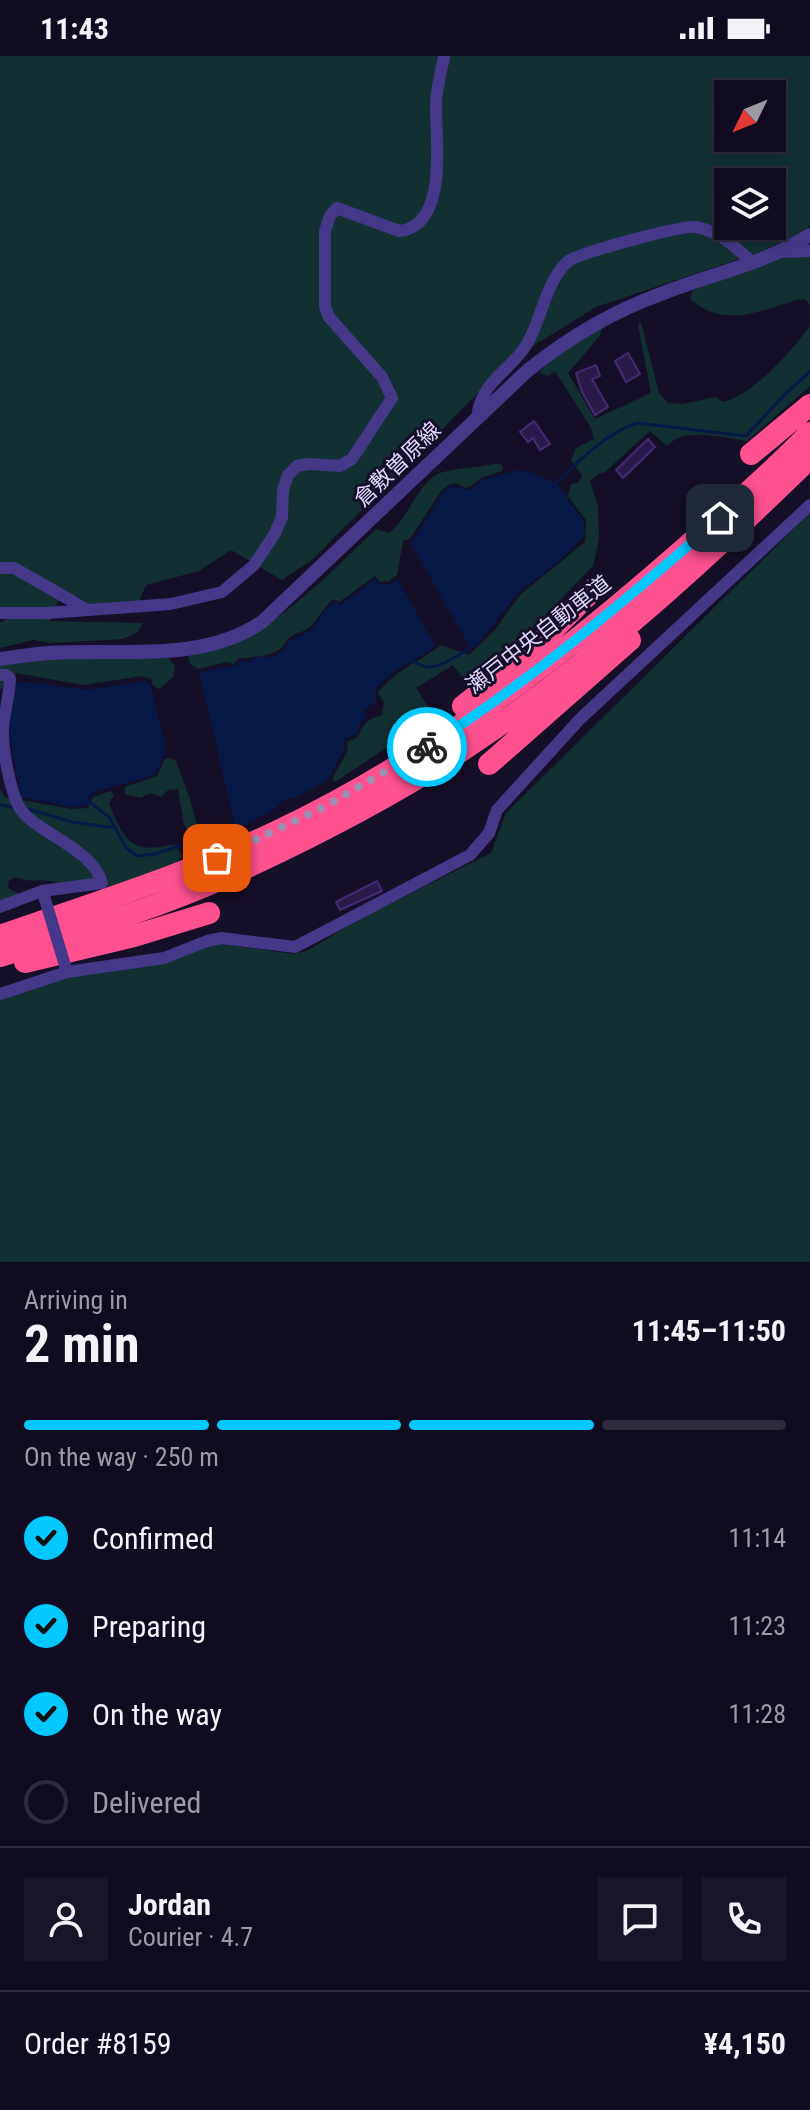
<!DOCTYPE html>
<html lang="en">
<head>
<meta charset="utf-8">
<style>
  body { margin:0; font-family:"Roboto Condensed","Noto Sans JP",sans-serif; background:#191427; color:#f1f3f6; height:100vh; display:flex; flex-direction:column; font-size:30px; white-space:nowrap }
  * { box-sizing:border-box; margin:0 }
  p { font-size:26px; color:#9c9ba4 }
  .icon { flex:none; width:44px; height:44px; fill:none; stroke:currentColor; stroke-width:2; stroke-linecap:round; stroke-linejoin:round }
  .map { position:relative; height:1206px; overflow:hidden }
  .side { display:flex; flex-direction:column; background:#100b1e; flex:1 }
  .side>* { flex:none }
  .needle { width:52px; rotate:227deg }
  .buttons { position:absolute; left:714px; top:24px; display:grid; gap:16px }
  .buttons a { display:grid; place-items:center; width:72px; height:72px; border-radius:0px; background:#100b1e; box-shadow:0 4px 12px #0003,0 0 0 2px #302b3c; font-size:40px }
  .pin { position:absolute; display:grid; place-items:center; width:68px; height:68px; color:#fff; margin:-34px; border-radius:16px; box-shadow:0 4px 12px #0006 }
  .courier { position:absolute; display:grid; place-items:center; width:80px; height:80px; margin:-40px; border:6px solid #02c8ff; border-radius:50%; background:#fff; color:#222; box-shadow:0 2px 10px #0007 }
  .headline em { font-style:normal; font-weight:700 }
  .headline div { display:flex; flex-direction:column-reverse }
  .headline { display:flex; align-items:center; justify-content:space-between; height:136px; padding:0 24px }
  h1 { font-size:52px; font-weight:700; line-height:60px }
  .bar { display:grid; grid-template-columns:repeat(4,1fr); gap:12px 8px; align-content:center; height:96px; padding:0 24px }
  .bar i { height:10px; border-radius:6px; background:#302b3c }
  .bar .active { background:#02c8ff }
  .bar p { grid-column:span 4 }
  .line { display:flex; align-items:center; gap:20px; padding:0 24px; border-top:2px solid #302b3c }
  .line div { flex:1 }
  .round { display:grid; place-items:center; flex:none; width:84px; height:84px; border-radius:0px; background:#191427 }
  ol { padding:0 24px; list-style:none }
  li { display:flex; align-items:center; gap:24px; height:88px }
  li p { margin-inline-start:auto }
  li .icon { padding:8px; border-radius:50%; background:#02c8ff; color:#111; stroke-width:4 }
  li:last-child { color:#9c9ba4 }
  li i { width:44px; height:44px; border:4px solid #302b3c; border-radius:50% }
  .status { display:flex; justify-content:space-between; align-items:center; height:56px; padding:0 40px; background:#100b1e; direction:ltr }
  .status svg { height:22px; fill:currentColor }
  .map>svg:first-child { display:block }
</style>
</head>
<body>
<div class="status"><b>11:43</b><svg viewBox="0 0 49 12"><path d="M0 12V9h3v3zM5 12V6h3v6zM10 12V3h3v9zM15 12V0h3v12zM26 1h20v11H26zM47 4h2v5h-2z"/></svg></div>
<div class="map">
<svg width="810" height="1206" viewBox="0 0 810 1206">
  <rect width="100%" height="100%" fill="#160f28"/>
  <path fill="#123032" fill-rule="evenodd" d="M0,0h810v170l-14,10 -39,17 -161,54 -84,52 -199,200 -31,21 -51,-30 -32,21 -53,14 -7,16 -48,4 -16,-10 -17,6 -8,20 93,2 -5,9 -15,7 -73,4 -17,-3 -33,8v-25l10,-6 -10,-11zM728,38h44v44h-44zM728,126h44v44h-44z
    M810,199v49l-6,-5 -7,1c-38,11 -73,29 -107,-1l4,-12 86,-28z
    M641,266l18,71 9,10 15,1 32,-7 8,5c32,-9 67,-49 87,-76v60l-63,55c-23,-3 -63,-15 -80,5l-17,-15 -45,41 -7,2 -8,7 8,26 1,32 -6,27 -106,110 -17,12 -17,-23 -37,23 18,28 -99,66 -3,-3 16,-29 -1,-8 11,-5c5,-13 10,-19 24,-22l2,-13 -6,-9c19,-25 39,-29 63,-48l28,10 25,-24 26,-36 65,-53 1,-22 -18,-24 3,-12 7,-1 4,-8 -11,-15 5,-12 18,-9 -3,-11 -36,-57 -7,5 -9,-4 17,-16 47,-31 -4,12 -31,36 27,46 56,-26 -13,-68z
    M494,408h7l2,3 -1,4 -19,6 -12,9 -5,2 -10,-5 -8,2 -7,6 -31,48 -7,2 -6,34 -8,6 -9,1 -5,-6 -36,26 -5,-3c-12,9 -16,21 -24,28 -7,5 -17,7 -22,12 -3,3 -4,8 -8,10 -6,6 -33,10 -41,9l-5,6 -7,-2 -29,7 -8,-5 -2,-9c79,-12 132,-73 188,-126l13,4c20,-15 27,-47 49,-59 10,-5 42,-7 56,-10z
    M810,457v749h-810v-263l61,-20 155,-36 77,11 14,-3 52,-32 132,-66 15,-40z
    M169,602l6,8 -2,11 -14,12 -6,-3 -2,-7 -9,-3 -59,9 -66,-12 -17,17v-25l46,-6z
    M170,702l6,3 14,38 8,31 -7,4 -7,-9 -6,-36 -10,1 -7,7 -11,-4 -10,5 -15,-4v-7l32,-11 8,-17z
    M0,733l5,8 66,12 17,-1 5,-11 18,-6 3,4 -5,8c15,39 23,52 66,41l7,12 -3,5 -68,27 -20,-8 -30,5c-13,-9 -30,0 -45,-8l-7,3 -1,8 12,6 -20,10z"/>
  <path fill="#081847" d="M518,414l12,2 28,13 26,37 1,13 -22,23 -44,34 -44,56 -7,-4 -57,-100 33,-53 7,-5 19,4 13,-10z
    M375,523l5,6h9l8,-6 39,67c-24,17 -43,21 -61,45l1,11 -12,8 3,5 -6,7 -4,12 -12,5 -1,11 -16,30 -31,17 -13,3 -9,9 -32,17 -26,10 -2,-6 19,-9 -35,-149 36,-6 5,-5 8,2 8,-6h18l10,-7 5,-8 24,-13 12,-19 10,-8 6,3z
    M143,624l7,4 15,61 -1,9 -9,21 -58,16 -8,5 -3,10 -13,1 -52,-10c-4,-24 -10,-46 -11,-70 0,-14 7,-29 4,-44l16,-1 55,8 56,-8z"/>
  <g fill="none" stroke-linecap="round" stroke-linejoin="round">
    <path stroke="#081847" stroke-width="3" d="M554,428c25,-22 51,-51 83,-61l109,13 41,-44 23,-20
      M409,603c5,2 12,8 18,8 13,1 37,-14 46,-23
      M87,744l22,17 17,31 11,8 18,-2 62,-21
      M0,749l12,2
      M28,753l44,13 44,6"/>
  </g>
  <path fill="#291a4a" stroke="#432b76" stroke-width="2" d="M628,297l12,21 -14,8 -11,-21z
    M596,309l4,11 -8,3 16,28 -13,8 -13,-23 -6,-19z
    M534,365l16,23 -10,6 -7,-12 -5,4 -8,-10z
    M648,383l7,8 -32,31 -7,-8z
    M377,825l5,10 -42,19 -4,-8z"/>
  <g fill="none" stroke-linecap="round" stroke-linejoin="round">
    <path stroke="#453889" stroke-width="12" d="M783,196l27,-1
      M477,362c4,-38 33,-46 50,-74 15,-26 18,-60 40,-82 11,-9 115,-37 129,-35 23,4 39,20 56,35
      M0,512h14l72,41
      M0,557h47l124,-9 51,-12 32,-27 20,-30 8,-18 1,-27 5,-15 9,-9 12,-2 31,2 12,-7 40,-61 -10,-21 -53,-60 -4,-10v-76l5,-15 7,-8 62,23c49,-5 37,-89 37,-123 0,-16 4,-34 8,-50
      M0,619h6l4,3c0,18 -7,37 -7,55 0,19 7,55 15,72 13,27 74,41 84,78l-60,8 2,5
      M0,851l42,-16
      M0,938l67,-22 97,-14 43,-17 15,-3 73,9 175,-92 19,-22 8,-23 83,-91 230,-214"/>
    <path stroke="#453889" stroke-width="14" d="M0,603c16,-2 33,-5 49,-6 71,-5 151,11 213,-31l265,-251c41,-33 84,-59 134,-77 50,-20 103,-30 149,-59"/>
    <path stroke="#ff5190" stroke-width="22" d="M751,398l59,-49
      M463,650l68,-54 64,-64
      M489,708l141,-124
      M0,880c94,-33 188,-62 278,-105 145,-69 273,-166 393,-271 47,-41 95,-82 139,-127
      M0,900c77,-24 155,-47 228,-80 79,-36 157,-76 230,-123 128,-83 243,-189 352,-295
      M25,906l109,-26 75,-23"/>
    <path stroke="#453889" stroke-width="12" d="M44,840l23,76"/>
  </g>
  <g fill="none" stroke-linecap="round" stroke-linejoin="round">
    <path stroke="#9990b4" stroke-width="8" stroke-dasharray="0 14.4" d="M217,802l109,-52 101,-59"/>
    <path stroke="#02c8ff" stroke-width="10" d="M427,691c105,-67 199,-147 293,-229"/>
  </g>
  <g text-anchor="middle" stroke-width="6" stroke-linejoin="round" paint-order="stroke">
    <g font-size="22" fill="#dfd6ff" stroke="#160f28">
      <text transform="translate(397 408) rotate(-44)" y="8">倉敷曽原線</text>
      <text transform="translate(538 578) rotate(-38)" y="8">瀬戸中央自動車道</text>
    </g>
  </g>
</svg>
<div class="buttons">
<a><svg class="needle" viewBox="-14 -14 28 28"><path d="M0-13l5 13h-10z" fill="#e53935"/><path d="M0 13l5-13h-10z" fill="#9c9ba4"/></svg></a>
<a><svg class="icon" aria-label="layers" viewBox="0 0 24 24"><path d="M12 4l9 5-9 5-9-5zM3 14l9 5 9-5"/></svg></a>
</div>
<div class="pin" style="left:217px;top:802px;background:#ea580c"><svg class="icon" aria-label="bag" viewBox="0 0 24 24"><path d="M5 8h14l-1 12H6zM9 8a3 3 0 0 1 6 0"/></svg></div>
<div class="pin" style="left:720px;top:462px;background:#1f2937"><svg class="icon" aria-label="home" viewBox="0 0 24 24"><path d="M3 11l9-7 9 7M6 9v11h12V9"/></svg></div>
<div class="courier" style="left:427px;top:691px"><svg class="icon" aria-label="bike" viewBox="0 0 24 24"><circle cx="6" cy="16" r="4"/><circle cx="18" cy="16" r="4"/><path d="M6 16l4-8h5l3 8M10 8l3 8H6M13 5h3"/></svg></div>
</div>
<section class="side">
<div class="headline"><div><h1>2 min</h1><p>Arriving in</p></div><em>11:45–11:50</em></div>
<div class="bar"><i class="active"></i><i class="active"></i><i class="active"></i><i></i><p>On the way · 250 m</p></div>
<ol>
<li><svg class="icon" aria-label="check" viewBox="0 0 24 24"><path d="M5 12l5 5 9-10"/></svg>Confirmed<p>11:14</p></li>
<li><svg class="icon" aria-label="check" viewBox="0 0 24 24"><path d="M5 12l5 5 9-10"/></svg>Preparing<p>11:23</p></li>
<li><svg class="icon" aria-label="check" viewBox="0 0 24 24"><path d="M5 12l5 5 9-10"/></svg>On the way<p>11:28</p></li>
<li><i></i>Delivered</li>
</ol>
<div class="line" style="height:144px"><a class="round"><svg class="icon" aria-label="person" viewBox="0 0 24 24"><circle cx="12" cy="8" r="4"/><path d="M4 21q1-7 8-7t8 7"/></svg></a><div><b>Jordan</b><p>Courier · 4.7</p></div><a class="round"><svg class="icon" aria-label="chat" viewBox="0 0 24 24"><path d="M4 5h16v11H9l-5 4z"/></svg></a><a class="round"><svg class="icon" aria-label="phone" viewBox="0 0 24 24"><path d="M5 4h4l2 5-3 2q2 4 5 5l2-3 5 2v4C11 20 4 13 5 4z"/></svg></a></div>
<div class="line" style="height:104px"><div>Order #8159</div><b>¥4,150</b></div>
</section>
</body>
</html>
